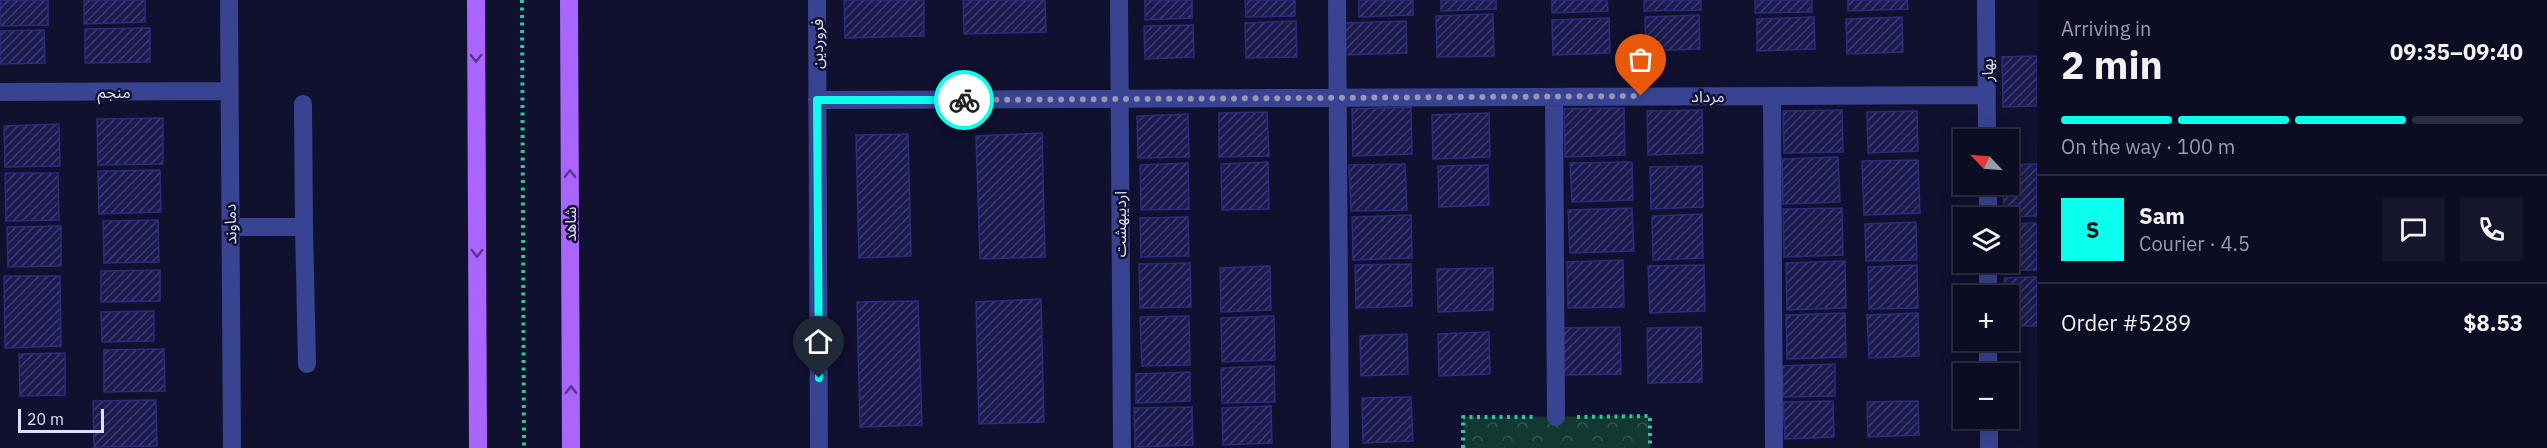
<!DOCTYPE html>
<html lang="en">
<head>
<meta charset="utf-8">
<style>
  body { margin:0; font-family:"IBM Plex Sans","Noto Sans Arabic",sans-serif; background:#15152b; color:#f1f3f6; height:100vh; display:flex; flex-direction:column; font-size:22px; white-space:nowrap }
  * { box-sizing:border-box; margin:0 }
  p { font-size:20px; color:#9a9ba6 }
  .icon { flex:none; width:33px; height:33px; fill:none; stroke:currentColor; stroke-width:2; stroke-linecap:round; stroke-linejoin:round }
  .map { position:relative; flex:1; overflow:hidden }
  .details { display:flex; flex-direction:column; background:#0c0c23; width:510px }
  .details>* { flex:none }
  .needle { width:39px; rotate:295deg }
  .fabs { position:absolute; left:1953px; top:129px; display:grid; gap:12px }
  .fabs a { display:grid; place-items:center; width:66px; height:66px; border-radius:0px; background:#0c0c23; box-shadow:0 3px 15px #0003,0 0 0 2px #2c2c41; font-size:30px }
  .scale { position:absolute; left:18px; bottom:15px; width:86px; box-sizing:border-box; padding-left:6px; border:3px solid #dee0ff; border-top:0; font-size:16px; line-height:21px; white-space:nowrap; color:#dee0ff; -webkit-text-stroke:4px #10102f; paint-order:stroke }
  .pin { position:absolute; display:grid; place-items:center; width:51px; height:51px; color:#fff; margin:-62px -26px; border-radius:50% 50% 50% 0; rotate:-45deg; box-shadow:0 0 6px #0007 }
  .pin .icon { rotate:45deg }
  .courier { position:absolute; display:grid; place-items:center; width:60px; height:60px; margin:-30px; border:4px solid #0affed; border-radius:50%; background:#fff; color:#222; box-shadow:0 2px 8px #0007 }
  .overview em { font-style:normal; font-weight:700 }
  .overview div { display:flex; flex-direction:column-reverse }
  .overview { display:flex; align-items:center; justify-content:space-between; height:102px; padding:0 24px }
  h1 { font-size:39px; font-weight:700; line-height:45px }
  .bar { display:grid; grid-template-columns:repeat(4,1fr); gap:9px 6px; align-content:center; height:72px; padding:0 24px }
  .bar i { height:8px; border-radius:4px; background:#2c2c41 }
  .bar .current { background:#0affed }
  .bar p { grid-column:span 4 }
  .line { display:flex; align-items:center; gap:15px; padding:0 24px; border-top:2px solid #2c2c41 }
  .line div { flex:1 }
  .round { display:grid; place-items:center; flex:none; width:63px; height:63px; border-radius:0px; background:#15152b }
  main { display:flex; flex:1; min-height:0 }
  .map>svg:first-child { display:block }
</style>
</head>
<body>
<main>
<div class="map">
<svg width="2037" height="448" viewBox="0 0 2037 448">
  <defs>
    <pattern id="forest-crowns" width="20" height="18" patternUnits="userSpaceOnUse" patternTransform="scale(1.5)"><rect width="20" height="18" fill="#123931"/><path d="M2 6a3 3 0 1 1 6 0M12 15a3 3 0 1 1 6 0" fill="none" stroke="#345550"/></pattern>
    <pattern id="building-hatch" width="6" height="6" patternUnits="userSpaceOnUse" patternTransform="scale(1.5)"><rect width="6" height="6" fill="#1c1b51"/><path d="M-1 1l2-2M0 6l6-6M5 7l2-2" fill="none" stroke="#3d3c6b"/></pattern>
  </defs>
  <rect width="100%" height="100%" fill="#10102f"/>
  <path fill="url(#forest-crowns)" d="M1650,416v32h-187v-31z"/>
  <path fill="url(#building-hatch)" stroke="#2d2b7f" stroke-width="1.5" d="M0,0h48v25l-48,1z
    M84,0h61v22l-61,2z
    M844,0h80v36l-79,2z
    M963,0h82l1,32 -82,2z
    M1145,0h47v18l-47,2z
    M1245,0h50v16l-49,1z
    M1359,0h54v15l-54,2z
    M1441,0h55v9l-55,2z
    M1552,0h55l1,11 -56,2z
    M1644,0h57v10l-57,1z
    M1755,0h57v12l-57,1z
    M1848,0h59l1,9 -60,2z
    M1493,14l1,42 -57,1 -1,-41z
    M1699,15l1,34 -54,2 -1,-34z
    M1814,17l1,32 -58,2v-32z
    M1902,17l1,35 -56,2 -1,-35z
    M1609,18l1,35 -57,2 -1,-35z
    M1296,21l1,36 -51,1 -1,-35z
    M1406,21l1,32 -62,2 -1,-32z
    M1193,25l1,32 -49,2 -1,-33z
    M150,28v34l-65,1v-34z
    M44,30l1,33 -45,1v-33z
    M2037,56v50l-34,1 -1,-50z
    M1411,107l1,47 -59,2 -1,-47z
    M1624,108l1,47 -60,2 -1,-48z
    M1702,110l1,43 -55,2 -1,-44z
    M1842,110l1,42 -59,1 -1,-42z
    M1917,111l1,40 -50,2 -1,-41z
    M1267,112l2,44 -50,1v-44z
    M1489,113l1,44 -57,2 -1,-44z
    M1188,114l1,43 -51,1 -1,-42z
    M163,118v46l-65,1 -1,-46z
    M59,124l1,42 -55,1 -1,-41z
    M1042,133l3,124 -65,2 -4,-123z
    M908,134l3,122 -52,2 -3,-123z
    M1838,157l2,45 -57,2 -1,-45z
    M1918,160l2,53 -56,2 -2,-54z
    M1268,162l1,47 -47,1 -1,-46z
    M1632,162l1,38 -61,2 -2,-39z
    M1188,163l1,46 -48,1 -1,-45z
    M1405,164l2,46 -56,1 -2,-46z
    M2037,164v52l-33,1 -1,-33h5v-19z
    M1488,165l1,40 -50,2 -1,-41z
    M1702,166l1,41 -52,2 -1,-42z
    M160,170l1,42 -62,2 -1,-43z
    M5,173h53l1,47 -53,1z
    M1632,208l2,43 -64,2 -2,-43z
    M1842,208l1,47 -59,2 -1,-48z
    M1702,214l1,44 -50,2 -1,-44z
    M1411,215l1,43 -59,2 -1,-43z
    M1188,217l1,39 -48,1 -1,-39z
    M158,220l1,42 -55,1 -1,-42z
    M1916,222l1,38 -51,1 -1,-37z
    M2037,223v47h-30l1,-46z
    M61,226v40l-53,1 -1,-40z
    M1623,260l1,47 -56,1 -1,-46z
    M1845,261l1,47 -59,2 -1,-47z
    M1190,263l1,44 -51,1 -1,-44z
    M1411,264l1,42 -56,2 -1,-43z
    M1704,265l1,46 -55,2 -2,-47z
    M1917,265l1,43 -49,1 -1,-42z
    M1270,266l1,44 -50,2 -1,-44z
    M1493,268v42l-55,2 -1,-43z
    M160,270v31l-59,1v-31z
    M4,276h56l1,70 -56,2z
    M2037,277v49h-29v-30h-3l-1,-18z
    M1041,299l3,123 -65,2 -3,-122z
    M918,301l4,124 -62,2 -3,-125z
    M154,311v30l-52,1 -1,-30z
    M1845,313l1,44 -59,2 -1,-44z
    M1918,313l1,43 -50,2 -2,-43z
    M1189,316l1,49 -48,1 -2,-49z
    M1274,316l1,44 -53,2 -1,-44z
    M1620,327l1,47 -57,1 -2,-47z
    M1701,327l1,55 -54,1 -1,-55z
    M1489,332l1,42 -51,2 -1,-42z
    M1407,334l1,40 -47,2 -1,-40z
    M164,349l1,42 -61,1v-42z
    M65,353v42l-45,1 -1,-42z
    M1835,364v32l-52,1 -1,-31z
    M1274,366l1,36 -53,1 -1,-35z
    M1190,372v29l-54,2v-29z
    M1411,397l2,44 -50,2 -1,-45z
    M156,400l1,46 -63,1 -1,-46z
    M1833,401l1,36 -49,2 -2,-37z
    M1918,401l1,34 -51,2 -1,-35z
    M1271,406l1,37 -49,2 -1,-37z
    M1192,407l1,38 -58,2 -1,-39z"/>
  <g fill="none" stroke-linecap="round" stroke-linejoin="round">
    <path stroke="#28c9a3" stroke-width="4" stroke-dasharray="3 4.5" stroke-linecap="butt" d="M522,0l2,448
      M1577,417l73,-1v32
      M1463,448v-31h71"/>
    <path stroke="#384491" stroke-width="18" d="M229,0l3,448
      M817,0l2,448
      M1119,0l3,448
      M1337,0l3,448
      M1986,0l1,140
      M0,92l228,-1
      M1772,96l2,352
      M1554,97l2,320
      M817,100l1170,-5
      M1988,184v34
      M230,227h74l-1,-123
      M304,227l3,137
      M1988,262v34
      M1988,340v34
      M1989,418v30"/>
    <path stroke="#ab65ff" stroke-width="18" d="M476,0l2,448
      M569,0l2,448"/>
  </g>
  <defs><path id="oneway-chevron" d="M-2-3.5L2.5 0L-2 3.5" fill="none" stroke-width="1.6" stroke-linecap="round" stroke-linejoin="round" transform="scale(1.5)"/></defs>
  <g stroke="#56368d">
    <use href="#oneway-chevron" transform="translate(476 58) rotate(90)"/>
    <use href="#oneway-chevron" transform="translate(570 174) rotate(-90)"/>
    <use href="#oneway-chevron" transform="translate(477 253) rotate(90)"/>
    <use href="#oneway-chevron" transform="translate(571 390) rotate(-90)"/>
  </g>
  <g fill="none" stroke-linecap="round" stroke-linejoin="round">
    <path stroke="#9697b6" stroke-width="6" stroke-dasharray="0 10.8" d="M964,100l677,-4"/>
    <path stroke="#0affed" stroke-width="8" d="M819,378l-2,-278h147"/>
  </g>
  <g text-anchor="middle" stroke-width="5" stroke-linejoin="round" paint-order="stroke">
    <g font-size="16" fill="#dee0ff" stroke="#10102f">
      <text transform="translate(817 44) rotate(-90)" y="6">فروردین</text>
      <text transform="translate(1987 70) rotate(-90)" y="6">بهار</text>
      <text x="114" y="98">منجم</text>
      <text x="1708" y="102">مرداد</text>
      <text transform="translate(230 224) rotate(-91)" y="6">دماوند</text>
      <text transform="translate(570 224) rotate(-90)" y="6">شاهد</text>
      <text transform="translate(1120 224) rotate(-90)" y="6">اردیبهشت</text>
    </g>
  </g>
</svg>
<div class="fabs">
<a><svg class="needle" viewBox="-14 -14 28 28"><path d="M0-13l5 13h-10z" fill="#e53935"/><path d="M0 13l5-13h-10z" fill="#9a9ba6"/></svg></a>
<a><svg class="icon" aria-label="layers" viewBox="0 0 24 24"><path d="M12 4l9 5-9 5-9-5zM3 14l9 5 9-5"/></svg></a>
<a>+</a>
<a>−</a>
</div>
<div class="scale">20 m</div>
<div class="pin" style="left:1641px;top:96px;background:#ea580c"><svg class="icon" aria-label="bag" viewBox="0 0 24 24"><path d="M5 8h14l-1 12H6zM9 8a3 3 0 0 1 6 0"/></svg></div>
<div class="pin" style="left:819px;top:378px;background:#1f2937"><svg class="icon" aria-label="home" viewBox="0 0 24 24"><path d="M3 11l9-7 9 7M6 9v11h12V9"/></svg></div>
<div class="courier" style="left:964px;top:100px"><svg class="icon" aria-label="bike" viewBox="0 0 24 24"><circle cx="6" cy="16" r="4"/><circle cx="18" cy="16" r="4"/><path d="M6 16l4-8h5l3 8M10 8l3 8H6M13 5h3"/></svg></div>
</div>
<section class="details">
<div class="overview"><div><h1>2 min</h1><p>Arriving in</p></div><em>09:35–09:40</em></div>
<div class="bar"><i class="current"></i><i class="current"></i><i class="current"></i><i></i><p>On the way · 100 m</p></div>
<div class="line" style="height:108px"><b class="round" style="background:#0affed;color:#111">S</b><div><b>Sam</b><p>Courier · 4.5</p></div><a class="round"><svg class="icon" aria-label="chat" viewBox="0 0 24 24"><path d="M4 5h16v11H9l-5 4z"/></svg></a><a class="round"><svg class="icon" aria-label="phone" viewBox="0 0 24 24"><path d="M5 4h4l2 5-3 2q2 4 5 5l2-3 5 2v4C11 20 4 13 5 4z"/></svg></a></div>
<div class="line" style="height:78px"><div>Order #5289</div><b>$8.53</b></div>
</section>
</main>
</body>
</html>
